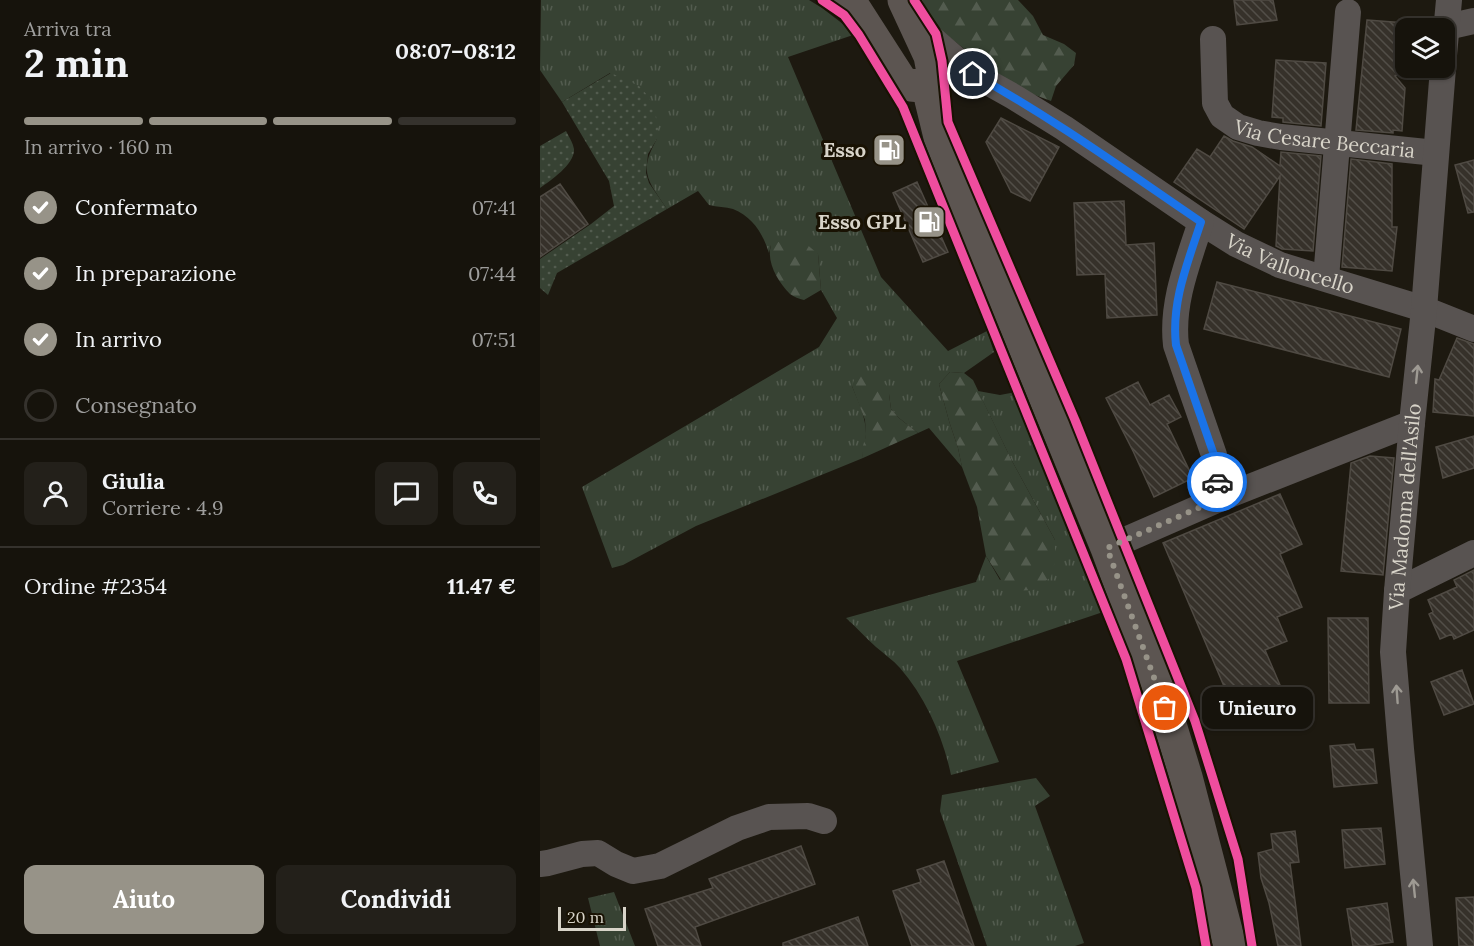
<!DOCTYPE html>
<html lang="it">
<head>
<meta charset="utf-8">
<style>
  body { margin:0; font-family:Lora,serif; background:#23201a; color:#f1f3f6; height:100vh; display:flex; flex-direction:column; font-size:22px; white-space:nowrap }
  * { box-sizing:border-box; margin:0 }
  p { font-size:20px; color:#9e9e9d }
  .icon { flex:none; width:33px; height:33px; fill:none; stroke:currentColor; stroke-width:2; stroke-linecap:round; stroke-linejoin:round }
  .map { position:relative; flex:1; overflow:hidden }
  .panel { display:flex; flex-direction:column; background:#16130c; width:540px }
  .panel>* { flex:none }
  .buttons { position:absolute; left:855px; top:18px; display:grid; gap:12px }
  .buttons a { display:grid; place-items:center; width:60px; height:60px; border-radius:12px; background:#16130c; box-shadow:0 2px 4px #0004,0 0 0 2px #35322d; font-size:30px }
  .scale { position:absolute; left:18px; bottom:15px; width:68px; box-sizing:border-box; padding-left:6px; border:3px solid #d8d4c9; border-top:0; font-size:16px; line-height:21px; white-space:nowrap; color:#d8d4c9; -webkit-text-stroke:4px #191203; paint-order:stroke }
  .pin { position:absolute; display:grid; place-items:center; width:51px; height:51px; color:#fff; margin:-26px; border:3px solid #fff; border-radius:50%; box-shadow:0 2px 6px #0007 }
  .courier { position:absolute; display:grid; place-items:center; width:60px; height:60px; margin:-30px; border:4px solid #1a73e8; border-radius:50%; background:#fff; color:#222; box-shadow:0 2px 8px #0007 }
  .bubble { position:absolute; height:42px; border-radius:12px; background:#16130c; box-shadow:0 2px 4px #0004,0 0 0 2px #35322d; font-size:20px; font-weight:800; line-height:42px; text-align:center }
  .summary em { font-style:normal; font-weight:800 }
  .summary div { display:flex; flex-direction:column-reverse }
  .summary { display:flex; align-items:center; justify-content:space-between; height:102px; padding:0 24px }
  h1 { font-size:39px; font-weight:800; line-height:45px }
  .bar { display:grid; grid-template-columns:repeat(4,1fr); gap:9px 6px; align-content:center; height:72px; padding:0 24px }
  .bar i { height:8px; border-radius:4px; background:#35322d }
  .bar .current { background:#979388 }
  .bar p { grid-column:span 4 }
  .line { display:flex; align-items:center; gap:15px; padding:0 24px; border-top:2px solid #35322d }
  .line div { flex:1 }
  .round { display:grid; place-items:center; flex:none; width:63px; height:63px; border-radius:12px; background:#23201a }
  ol { padding:0 24px; list-style:none }
  li { display:flex; align-items:center; gap:18px; height:66px }
  li p { margin-inline-start:auto }
  li .icon { padding:6px; border-radius:50%; background:#979388; color:#fff; stroke-width:4 }
  li:last-child { color:#9e9e9d }
  li i { width:33px; height:33px; border:3px solid #35322d; border-radius:50% }
  .primary-button { display:flex; gap:12px; margin-top:auto; padding:12px 24px }
  .primary-button a { flex:1; height:69px; border-radius:12px; background:#979388; color:#fff; font-size:24px; font-weight:800; line-height:69px; text-align:center }
  .primary-button a+a { background:#23201a; color:#f1f3f6 }
  main { display:flex; flex:1; min-height:0 }
  .map>svg:first-child { display:block }
</style>
</head>
<body>
<main>
<section class="panel">
<div class="summary"><div><h1>2 min</h1><p>Arriva tra</p></div><em>08:07–08:12</em></div>
<div class="bar"><i class="current"></i><i class="current"></i><i class="current"></i><i></i><p>In arrivo · 160 m</p></div>
<ol>
<li><svg class="icon" aria-label="check" viewBox="0 0 24 24"><path d="M5 12l5 5 9-10"/></svg>Confermato<p>07:41</p></li>
<li><svg class="icon" aria-label="check" viewBox="0 0 24 24"><path d="M5 12l5 5 9-10"/></svg>In preparazione<p>07:44</p></li>
<li><svg class="icon" aria-label="check" viewBox="0 0 24 24"><path d="M5 12l5 5 9-10"/></svg>In arrivo<p>07:51</p></li>
<li><i></i>Consegnato</li>
</ol>
<div class="line" style="height:108px"><a class="round"><svg class="icon" aria-label="person" viewBox="0 0 24 24"><circle cx="12" cy="8" r="4"/><path d="M4 21q1-7 8-7t8 7"/></svg></a><div><b>Giulia</b><p>Corriere · 4.9</p></div><a class="round"><svg class="icon" aria-label="chat" viewBox="0 0 24 24"><path d="M4 5h16v11H9l-5 4z"/></svg></a><a class="round"><svg class="icon" aria-label="phone" viewBox="0 0 24 24"><path d="M5 4h4l2 5-3 2q2 4 5 5l2-3 5 2v4C11 20 4 13 5 4z"/></svg></a></div>
<div class="line" style="height:78px"><div>Ordine #2354</div><b>11.47 €</b></div>
<div class="primary-button"><a>Aiuto</a><a>Condividi</a></div>
</section>
<div class="map">
<svg width="934" height="946" viewBox="0 0 934 946">
  <defs>
    <pattern id="grass-tufts" width="24" height="20" patternUnits="userSpaceOnUse" patternTransform="scale(1.5)"><rect width="24" height="20" fill="#374233"/><path d="M3 7l-1-3M5 7V3M7 7l1-3M15 17l-1-3M17 17v-4M19 17l1-3" fill="none" stroke="#535c4f"/></pattern>
    <pattern id="forest-firs" width="22" height="20" patternUnits="userSpaceOnUse" patternTransform="scale(1.5)"><rect width="22" height="20" fill="#374233"/><path d="M5 1l3.5 6h-7zM16 11l3.5 6h-7z" fill="#535c4f"/></pattern>
    <pattern id="garden-dots" width="8" height="8" patternUnits="userSpaceOnUse" patternTransform="scale(1.5)"><rect width="8" height="8" fill="#374233"/><path d="M2 2h.1M6 6h.1" fill="none" stroke="#535c4f" stroke-width="1.8" stroke-linecap="round"/></pattern>
    <pattern id="building-back-hatch" width="6" height="6" patternUnits="userSpaceOnUse" patternTransform="scale(1.5)"><rect width="6" height="6" fill="#36312a"/><path d="M-1 5l2 2M0 0l6 6M5-1l2 2" fill="none" stroke="#524e48"/></pattern>
  </defs>
  <rect width="100%" height="100%" fill="#1d1910"/>
  <path fill="url(#grass-tufts)" d="M1,0h268l13,8 34,26 -68,23 93,220 67,74 39,-20 7,21 -30,21 -14,-1 -11,12 10,37 9,27 4,19 -33,-39 -11,5 -19,-15 -8,-9 -2,-15 -37,-8c6,15 14,31 14,48 0,8 -4,15 -3,24l-167,68 -73,39 -11,3 -30,-81 237,-140 18,-29 -16,-28 -3,-36 -47,-9 -2,8c-6,-19 -16,-36 -36,-44 -7,-2 -16,-2 -24,-4l-11,-14 -31,18c-19,-28 -29,-37 -10,-70l-47,-66 -48,29 -22,-32z
    M438,391l22,4 16,-3 87,220 -146,49 42,101 -48,13c-8,-38 -25,-77 -51,-107 -7,-8 -16,-14 -24,-21 -10,-9 -20,-20 -30,-29l130,-36 10,-26 14,24 55,-40 -43,-79z
    M496,778l14,18 -15,10 49,137 -9,3h-88l-47,-135 2,-16z
    M74,892l21,54h-35l-12,-48z"/>
  <path fill="url(#forest-firs)" d="M380,0h98l15,16 10,19 21,9 12,9 -2,12 -18,21 -5,15 -40,-15 -68,-54z
    M250,239l14,3 14,12 3,36 -17,10c-5,-1 -10,-3 -14,-6 -12,-12 -24,-32 -19,-49l12,-5z
    M325,371l6,1 15,13 3,9 2,15 8,9 19,15 -55,25 -1,-9 4,-13 -1,-16 -13,-34 4,-12z
    M410,372l14,1 9,7 39,81 43,79v21l-4,16 -18,13 -25,1 -22,-35 -9,-49 -15,-40 -4,-19 -9,-27 -10,-37z"/>
  <path fill="url(#garden-dots)" d="M71,73l28,13 9,10 7,14 3,18 -1,11 -9,15 -2,19 3,10 18,26 -110,64 -9,22 -8,-7v-29l51,-35 23,-18 -5,-25 -47,-79z
    M26,131c3,6 7,12 8,18 1,15 -23,31 -34,39v-42z"/>
  <path fill="url(#building-back-hatch)" stroke="#4f4a43" stroke-width="1.5" d="M694,0h39l4,20 -40,5z
    M827,20l39,3v46l-11,7 10,12 -3,43 -9,-1v3l-37,-3z
    M736,60l50,3 -5,63 -38,-4v-4l-11,-1z
    M461,118l58,29 -29,54 -19,-9 -25,-50z
    M684,136l9,5 19,6 28,19 1,-14 40,4 -8,95 -31,-2 -6,-3 4,-70 -36,53 -70,-47 23,-33 13,8z
    M811,159l41,5v63h5l-5,44 -50,-4z
    M934,160v52l-6,1 -13,-48z
    M377,182l31,70 -25,10 -30,-69z
    M20,184l28,40 -48,33v-60z
    M584,201l2,44 28,-2 3,72 -50,3 -2,-44 -28,1 -3,-72z
    M677,282l184,47 -12,48 -185,-48z
    M917,338l17,6v72l-41,-4 2,-33 4,1z
    M598,382l12,23 19,-10 12,22 -14,7 26,54 -39,19 -21,-46 -27,-53z
    M934,436v32l-31,10 -7,-31z
    M830,456l24,2 -11,117 -42,-4 10,-108z
    M740,494l22,50 -22,10 22,53 -25,10 10,24 -22,9 18,42 -48,20 -72,-169z
    M934,570v60l-20,9 -2,-5 -12,5 -11,-25 4,-2 -5,-12 29,-13 -3,-7z
    M788,618h40l1,85h-40z
    M922,670l12,34 -30,11 -13,-33z
    M814,744l2,6 17,-1 4,34 -43,4 -4,-41z
    M841,828l4,36 -40,4 -3,-38z
    M755,831l4,31 -9,1 11,83h-23l-9,-43 -8,-25 -3,-25 15,-4 -2,-15z
    M261,846l14,38 -120,43 6,19h-43l-13,-37 68,-21 -4,-9z
    M404,861l30,85h-62l-19,-55 28,-9 -4,-12z
    M934,897v49h-15l-3,-48z
    M847,903l6,39 -26,4h-14l-6,-37z
    M318,917l10,29h-85v-3z"/>
  <g fill="none" stroke-linecap="round" stroke-linejoin="round">
    <g stroke="#585351" stroke-width="26">
      <path d="M907,27l27,-6"/>
      <path id="s1" d="M381,29l52,45 41,23 50,31 137,94 35,22 44,21 144,44 50,20"/>
      <path id="s2" d="M673,39l2,64 7,13 16,11 20,6 23,4 155,16"/>
      <path d="M904,55l5,-55"/>
      <path d="M661,222c-13,40 -30,81 -25,123l38,110 5,44"/>
      <path d="M786,278l22,-266"/>
      <path d="M567,548l112,-49 193,-76"/>
      <path d="M857,591l77,-38"/>
      <path d="M0,864l8,-1 34,-9 16,-1 18,11 17,7 27,-5 77,-38 32,-11 39,-1 16,5"/>
      <path id="s3" d="M880,946l-19,-197 -8,-97 4,-61 15,-168 12,-114 19,-241"/>
    </g>
    <path stroke="#5c5551" stroke-width="33" d="M309,0l52,81c12,7 17,5 29,0l3,-9 -3,-16 -26,-56
      M390,81l1,19 9,37 31,79 136,332 51,137 28,92 44,169"/>
    <g stroke="#191203" stroke-width="13">
      <path id="cycleway" d="M282,0l22,15 15,20 44,72 223,552 70,229 10,58
        M374,0l22,34 6,27 6,61 127,298 120,301 43,138 14,87"/>
    </g>
    <use href="#cycleway" stroke="#ef4d9e" stroke-width="9"/>
  </g>
  <defs><path id="oneway-shaft" d="M-6 0H5M1.5-3L5.5 0L1.5 3" fill="none" stroke-width="1.6" stroke-linecap="round" stroke-linejoin="round" transform="scale(1.5)"/></defs>
  <g stroke="#9e9a93">
    <use href="#oneway-shaft" transform="translate(877 374) rotate(-84)"/>
    <use href="#oneway-shaft" transform="translate(857 694) rotate(-94)"/>
    <use href="#oneway-shaft" transform="translate(874 888) rotate(-96)"/>
  </g>
  <g fill="none" stroke-linecap="round" stroke-linejoin="round">
    <path stroke="#979388" stroke-width="6" stroke-dasharray="0 10.8" d="M625,708l-58,-160 112,-49 -2,-17"/>
    <path stroke="#1a73e8" stroke-width="8" d="M433,74c80,44 153,97 228,148 -13,40 -30,80 -25,123l38,110 3,27"/>
  </g>
  <defs>
    <g id="fuel-square" transform="scale(1.725)"><rect x="-9" y="-9" width="18" height="18" rx="4" fill="#979388" stroke="#191203"/><path d="M-5.5-6h7V0h2V4h1.3V-2.5L3-4.5l.8-.8L6-3V5H2.5V1h-1V6h-7ZM-4.2-4.7v3.2H.2V-4.7Z" fill="#fff"/></g>
  </defs>
  <g fill-rule="evenodd">
    <use href="#fuel-square" x="349" y="150"/>
    <use href="#fuel-square" x="389" y="222"/>
  </g>
  <g text-anchor="middle" stroke-width="6" stroke-linejoin="round" paint-order="stroke">
    <g font-size="20" fill="#d8d4c9" stroke="#191203">
      <text dy="7" stroke="none"><textPath href="#s2" startOffset="186">Via Cesare Beccaria</textPath></text>
      <text dy="7" stroke="none"><textPath href="#s1" startOffset="440">Via Valloncello</textPath></text>
      <text dy="7" stroke="none"><textPath href="#s3" startOffset="441">Via Madonna dell'Asilo</textPath></text>
    </g>
    <g font-size="20" font-weight="bold" fill="#d8d4c9" stroke="#191203" text-anchor="end">
      <text x="326" y="157">Esso</text>
      <text x="366" y="229">Esso GPL</text>
    </g>
  </g>
</svg>
<div class="buttons">
<a><svg class="icon" aria-label="layers" viewBox="0 0 24 24"><path d="M12 4l9 5-9 5-9-5zM3 14l9 5 9-5"/></svg></a>
</div>
<div class="scale">20 m</div>
<div class="pin" style="left:625px;top:708px;background:#ea580c"><svg class="icon" aria-label="bag" viewBox="0 0 24 24"><path d="M5 8h14l-1 12H6zM9 8a3 3 0 0 1 6 0"/></svg></div>
<div class="pin" style="left:433px;top:74px;background:#1f2937"><svg class="icon" aria-label="home" viewBox="0 0 24 24"><path d="M3 11l9-7 9 7M6 9v11h12V9"/></svg></div>
<div class="courier" style="left:677px;top:482px"><svg class="icon" aria-label="car" viewBox="0 0 24 24"><path d="M5 17H2v-5l4-1 3-4h7l3 4 3 1v5h-3M9 17h6M6 11h13"/><circle cx="7" cy="17" r="2"/><circle cx="17" cy="17" r="2"/></svg></div>
<div class="bubble" style="left:662px;top:687px;width:111px">Unieuro</div>
</div>
</main>
</body>
</html>
